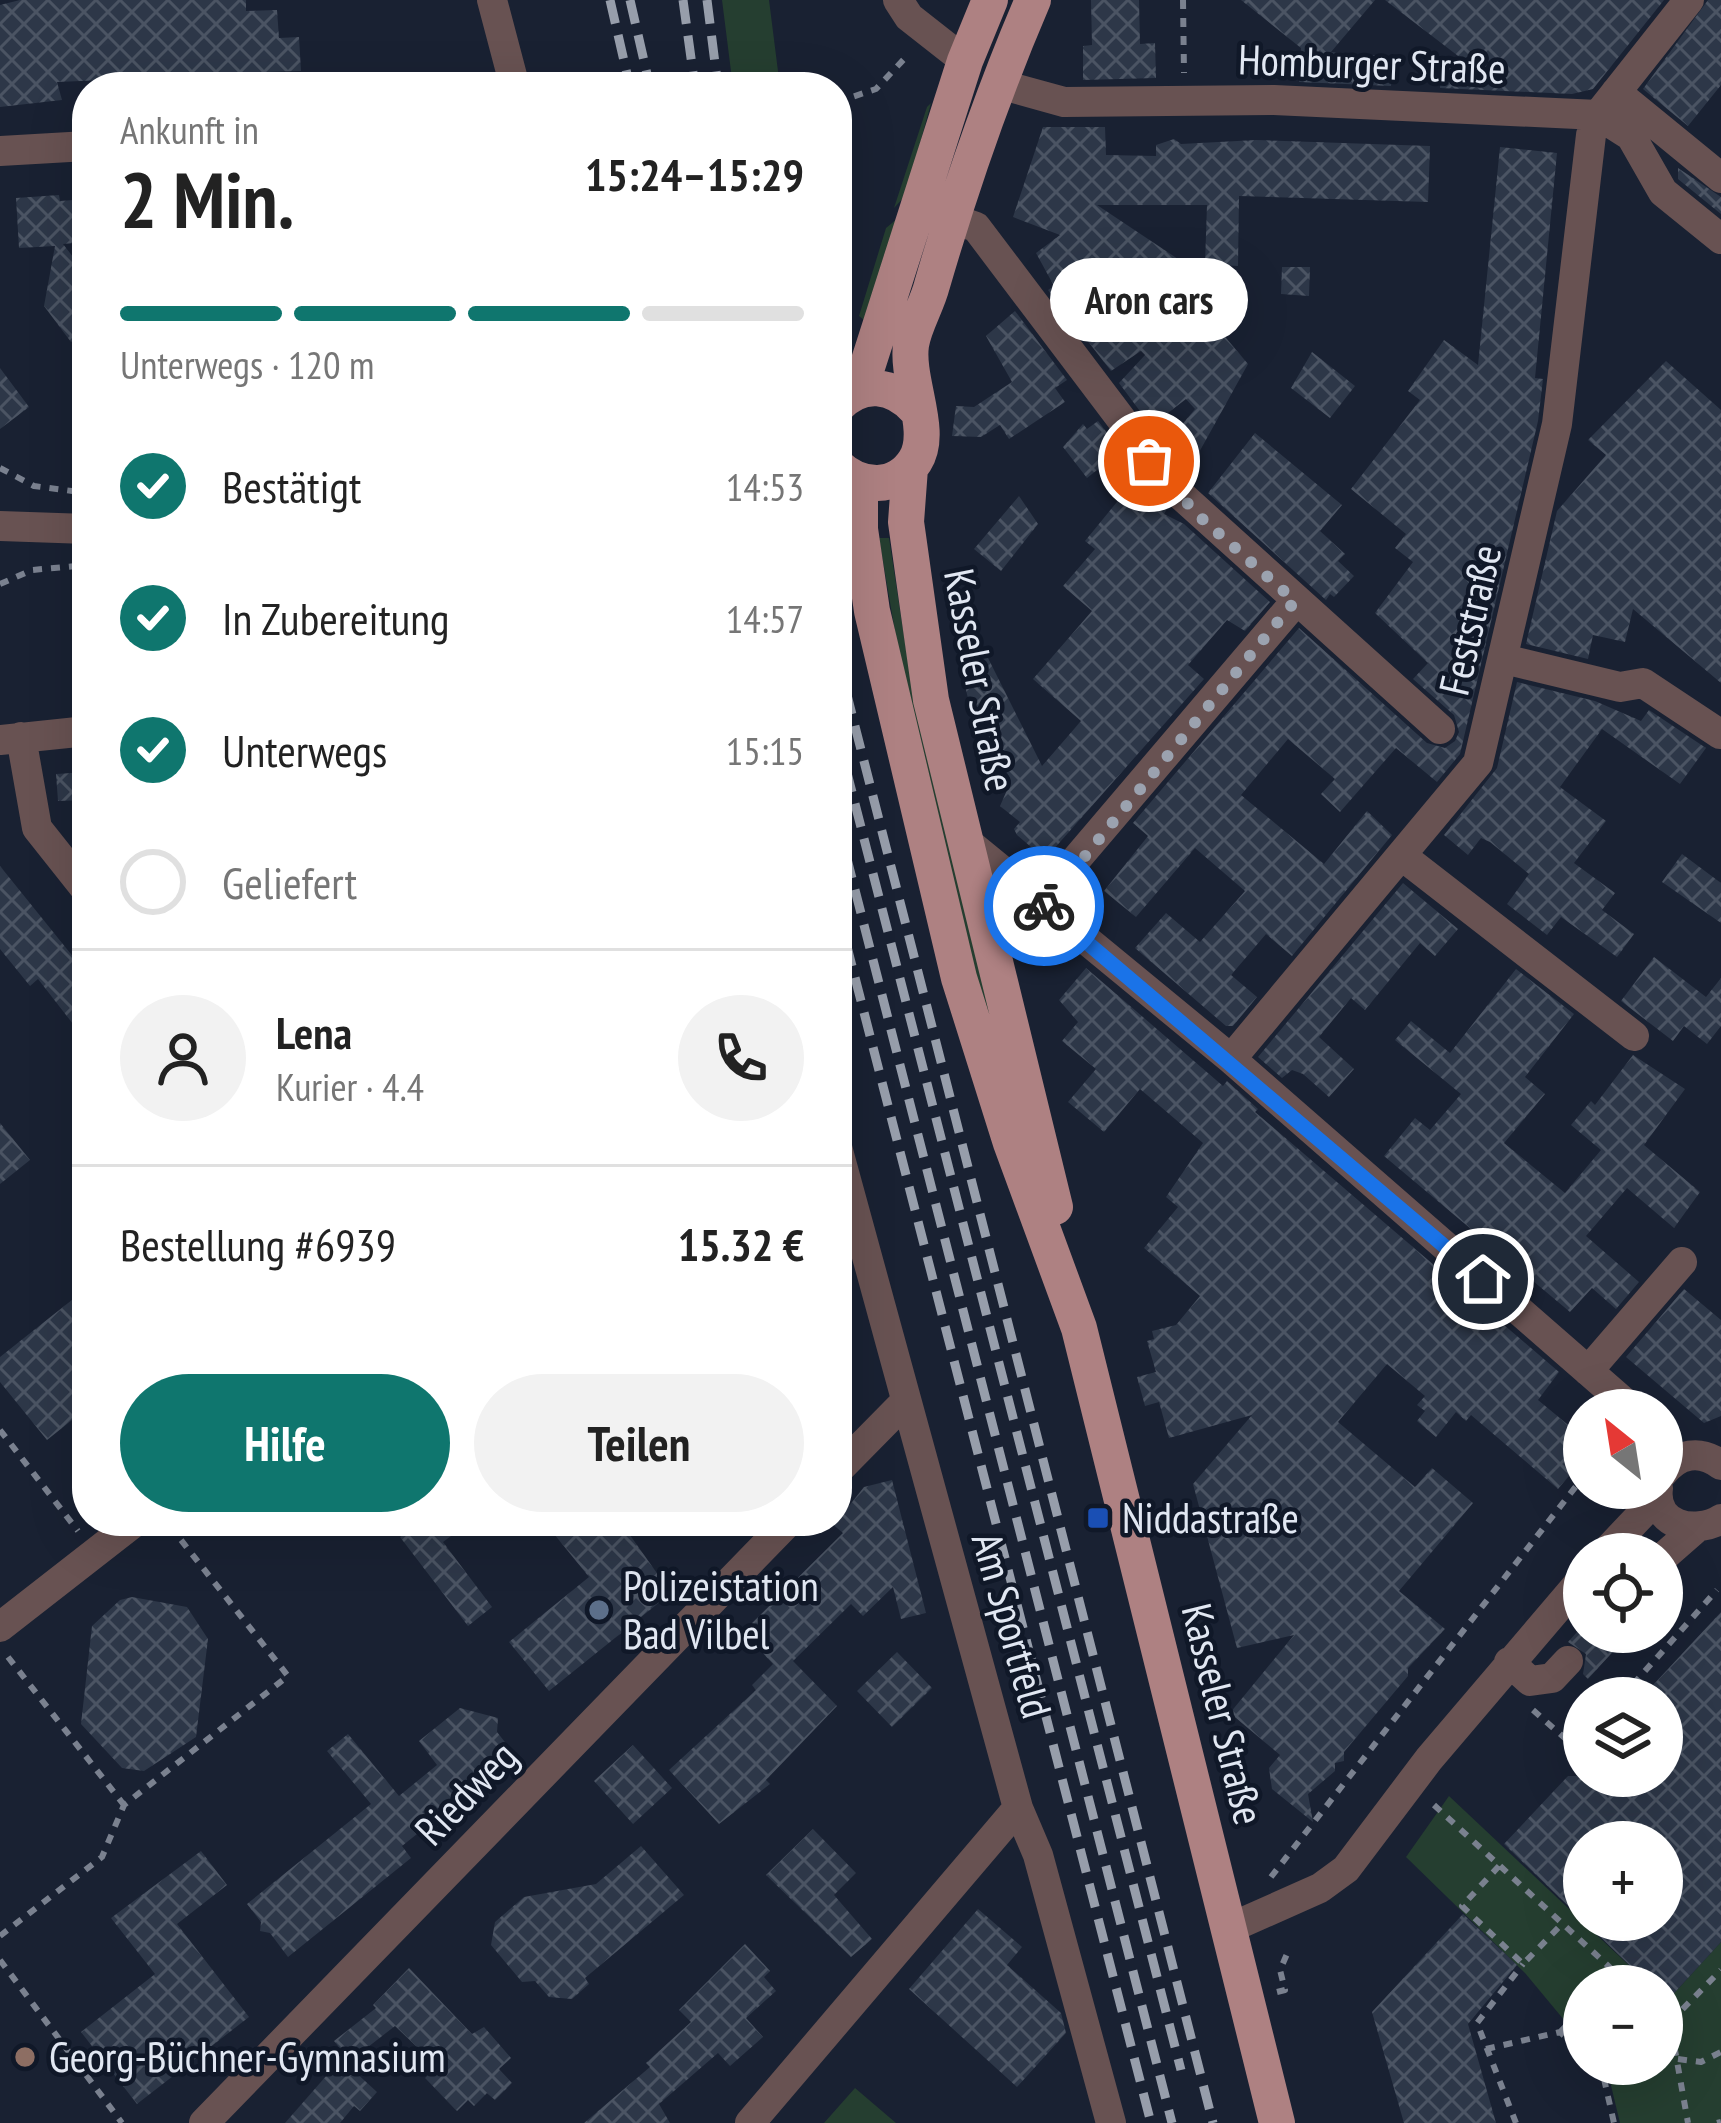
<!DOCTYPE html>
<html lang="de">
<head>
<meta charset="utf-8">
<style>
  body { margin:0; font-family:"PT Sans Narrow",sans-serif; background:#f2f2f2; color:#222; height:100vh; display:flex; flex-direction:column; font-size:45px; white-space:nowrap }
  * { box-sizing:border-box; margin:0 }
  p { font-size:39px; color:#767676 }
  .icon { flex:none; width:66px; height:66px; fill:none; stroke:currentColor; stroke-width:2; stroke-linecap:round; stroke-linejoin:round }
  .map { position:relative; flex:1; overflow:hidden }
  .sheet { position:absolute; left:72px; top:72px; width:780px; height:1464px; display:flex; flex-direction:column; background:#fff; border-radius:48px; box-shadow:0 12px 48px #0002 }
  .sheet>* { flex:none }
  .needle { width:78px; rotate:330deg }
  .buttons { position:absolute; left:1563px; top:1389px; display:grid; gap:24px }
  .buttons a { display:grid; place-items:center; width:120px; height:120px; border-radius:50%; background:#fff; box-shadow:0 12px 48px #0002; font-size:60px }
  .pin { position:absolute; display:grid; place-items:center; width:102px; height:102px; color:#fff; margin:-51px; border:6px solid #fff; border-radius:50%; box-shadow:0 3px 12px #0007 }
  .courier { position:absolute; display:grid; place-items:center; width:120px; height:120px; margin:-60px; border:9px solid #1a73e8; border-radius:50%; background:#fff; color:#222; box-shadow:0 3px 15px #0007 }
  .bubble { position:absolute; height:84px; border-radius:42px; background:#fff; box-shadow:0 12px 48px #0002; font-size:39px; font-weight:700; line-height:84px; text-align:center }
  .overview em { font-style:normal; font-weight:700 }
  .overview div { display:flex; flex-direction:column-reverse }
  .overview { display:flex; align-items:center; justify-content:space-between; height:204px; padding:0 48px }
  h1 { font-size:78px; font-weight:700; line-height:90px }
  .bar { display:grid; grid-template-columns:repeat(4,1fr); gap:18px 12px; align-content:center; height:144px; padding:0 48px }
  .bar i { height:15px; border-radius:9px; background:#e0e0e0 }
  .bar .on { background:#0f766e }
  .bar p { grid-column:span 4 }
  .line { display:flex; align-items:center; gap:30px; padding:0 48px; border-top:3px solid #e0e0e0 }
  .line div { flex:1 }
  .round { display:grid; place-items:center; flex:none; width:126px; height:126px; border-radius:63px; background:#f2f2f2 }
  ol { padding:0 48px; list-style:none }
  li { display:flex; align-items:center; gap:36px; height:132px }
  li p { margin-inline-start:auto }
  li .icon { padding:12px; border-radius:50%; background:#0f766e; color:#fff; stroke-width:4 }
  li:last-child { color:#767676 }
  li i { width:66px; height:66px; border:6px solid #e0e0e0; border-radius:50% }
  .primary-button { display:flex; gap:24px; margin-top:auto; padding:24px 48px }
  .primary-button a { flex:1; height:138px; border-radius:72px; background:#0f766e; color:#fff; font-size:48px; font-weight:700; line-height:138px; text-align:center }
  .primary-button a+a { background:#f2f2f2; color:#222 }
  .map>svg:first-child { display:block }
</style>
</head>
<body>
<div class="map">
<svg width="1721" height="2123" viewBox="0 0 1721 2123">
  <defs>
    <pattern id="building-cross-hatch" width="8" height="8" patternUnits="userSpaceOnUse" patternTransform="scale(3)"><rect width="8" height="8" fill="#2d3748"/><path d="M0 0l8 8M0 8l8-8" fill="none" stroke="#4b5463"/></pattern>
  </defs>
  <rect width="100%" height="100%" fill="#192132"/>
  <path fill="#253e30" d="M722,0h47l11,87h-47z
    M931,103l-25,92 -12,13 33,-101z
    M904,213l-35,111 -10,-8 27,-88z
    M879,538h10l23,150 96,391 -24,-62 -79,-327z
    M1449,1796l202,190h-67v58l-59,-71 -119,-116z
    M1721,1942v181h-101l-12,-50 -7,-9h61v-67l5,4z
    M855,2088l41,35h-72z"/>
  <path fill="url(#building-cross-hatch)" fill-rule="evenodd" d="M20,0h226v11l31,-1 2,28 20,-1 2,34 -104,3 1,13h-43l-1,-9 -97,4 5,18 -62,7v-102z
    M1091,0h48l1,44 15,-1 1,35 -73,2v-34l9,-1z
    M1241,0h134l-44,52 63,5 -3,29 -92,-4 2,-34z
    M1385,0h279l-71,89 -21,5 -132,-6 1,-28 25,2z
    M1708,0h13v85l-33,41 -45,-37z
    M1043,127h62l1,28 50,1v-11l18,-6 7,5 75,-4 174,6 -2,56 -189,-6 -1,70 -33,-2 2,-59h-110l99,66 -22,32 47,29 27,32 -61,110 -22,-29 30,-36 -9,-10 -35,27 -32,-43 26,-28 -4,-4 -30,20 -63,-81 6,-4 -18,-33 24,-18 -47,-18z
    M1500,147l57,6 -22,225 8,1 -5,42 -78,333 -23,28 -41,-34 -56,64 -19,-18 14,-15 -47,-40 -47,56 83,69 43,-53 25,24 -100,121 -26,-22 -17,20 -18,21 26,22 -24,29h-7l-91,-78 31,-35 34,29 45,-51 -50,-43 -59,69 -32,-26 44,-55 -15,-13 166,-195 128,115 18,5 10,-7 4,-9 -5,-17 -41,-36 15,-16 -53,-50 38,-51 -18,-14 11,-14 -55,-45 69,-89 -12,-9 36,-51 34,25z
    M1678,168l43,29v17l-43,-35z
    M59,195l1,6 27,-2v43l-24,2 24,31v55l-16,12 -27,-36 11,-60 -36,2 -3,-50z
    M1282,267h28l-1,29 -28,-2z
    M1015,311l52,69 -12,8 10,14 -56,37 -9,-14 -19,12 -29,-1 4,-30 18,1 38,-25 -26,-46z
    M1312,352l43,34 -25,32 -39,-30z
    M1666,361l55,49v273l-88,-74 -8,33 -32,-7 -5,24 -62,-15 31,-133 49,-56 -18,-15z
    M0,368l29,39 -29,22z
    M1098,421l23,30 -34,27 -24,-31 20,-23 4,5z
    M1255,433l87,72 -22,26 25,23 -7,7 16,15 -20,21 -4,-3 -4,6 -118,-107z
    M1139,475l28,34 -3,5 20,10 86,78 -25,29 -18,-11 -39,45 16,14 -159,180 -28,-24 -3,-6 6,-7 -20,-16 11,-25 -27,-55 -9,2 -18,-76 25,-6 60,120 39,-45 -48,-42 59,-68 -29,-25 32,-37 -10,-8z
    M1019,496l19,28 -37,47 -27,-22z
    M1517,682l78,19 46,20 8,-11 57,38 -26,36 -78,-55 -42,58 46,34 -32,42 41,30 -13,17 32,24 -17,23 -56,-40 -14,18 -40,-31 22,-30 -39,-32 -9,-4 -13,17 -24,-20 53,-67z
    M87,772v28l-29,1 -2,-27z
    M1682,854l39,29v40l-59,-41z
    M0,866l87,108v68l-49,-63 -8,7 -30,-37z
    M1403,883l55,46 -23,27 -15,-13 -55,67 -14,-12 -32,39 35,32 -25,28 -26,-23 -11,-4 -10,8 -24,-21z
    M1654,957l52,40 15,-19v48l-14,18 -23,-18 -11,15 -52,-40z
    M1086,968l137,118 4,-5 31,28 -3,3 304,260 -21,28 46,38v20l-26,31 -87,-74 -5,6 -10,-9 -20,25 -19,-16 8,-10 -8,-6 8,-9 -38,-32 -49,58 77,65 17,-19 41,35 -74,88 46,38 -37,39v8l-64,76v9l-9,2v8l-27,23 5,28 -41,-33 -3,-21 11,-13 -50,-42 64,-78 -57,13 -44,-164 59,-69 -83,23 -10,-36 -14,4 -8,-29 19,-5 -9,-31 7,-2 -2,-8 24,-6 24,-29 -56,-48 34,-41 -12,-10 37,-54 -63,-54 -36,43 -36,-30 28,-33 -34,-28 16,-19 -19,-22z
    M1516,969l58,45 -49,63 20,17 -41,49 61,50 36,-43 -30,-25 20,-24 4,4 38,-50 52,34 -41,56 56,47 -26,36 -47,-40 -41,48 53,46 -23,27 -24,-21 -22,24 -186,-156 31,-38 15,12 31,-36 -66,-54 16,-19 39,32z
    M0,1123l30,37 -30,24z
    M87,1288v120l-40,32 -47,-58v-25z
    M1684,1289l37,31v96l-17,7 -78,-66z
    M892,1480l34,133 -25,6 -8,-32 -30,29 -12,-12 -58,57 44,45 -71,74 4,4 -51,40 -50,-54 87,-80 -4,-5 21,-21 -30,-32 100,-99 -13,-11 7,-1 27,-34z
    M421,1521h50l-28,21 49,65 -24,19 -68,-89z
    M571,1521h49l51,72 -122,98 -40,-49 80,-65 -35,-43z
    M132,1597l55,10 21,32 -12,98 -52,34 -22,-3 -41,-44 11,-98 28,-26z
    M1721,1612v330l-55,60 -4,-16h-11l-147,-142 64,-68h94v-78h-21zM1584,1842h78v78h-78z
    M1577,1632h54l-43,47 -5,-5 3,-20 -18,-12z
    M897,1652l35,36 -40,39 -35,-36z
    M460,1708l38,10 -1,14 15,19 -79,61 4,6 -35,28 9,12 -123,99 -18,-24 -10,-2 1,-9 -14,-18 124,-100 -44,-53 21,-17 51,62 38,-31 -18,-24z
    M633,1745l39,43 -39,36 -39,-43z
    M813,1829l43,44 -22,22 38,44 -21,18 -85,-82z
    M641,1846l43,49 -99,83 4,6 -17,15 -23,-2 -14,-16 -13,1 -31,-37 4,-23 29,-25 72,-13z
    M201,1851l26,34 -50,39 72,93 -112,87 -56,-72 74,-58 -44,-56z
    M978,1909l44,38 -15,18 54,48 5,20 -49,54 -108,-98z
    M1463,1914l54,51 -49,59 28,99h-92l-32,-111z
    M745,1944l25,27 -6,6 12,14 -30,27 17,19 -33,29 -12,-13 -59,51 11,19h-86l66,-56 -4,-4 45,-41 -12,-12z
    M409,1968l63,66 12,-7 27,31 -12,11 13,14 -17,17 -8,-7 -13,13 -6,-6 -11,11 -32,-33 12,-12 -42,-40 -45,35 -16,-20 42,-33 -3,-3z
    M341,2059l36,33 -17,19 -6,-5 -14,17h-55z"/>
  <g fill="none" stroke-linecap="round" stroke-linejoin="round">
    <path stroke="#7a818f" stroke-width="6" stroke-dasharray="9 9" stroke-linecap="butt" d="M1183,0l1,73
      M837,102l39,-13 30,-32
      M0,468l34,18 53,7
      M0,584l32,-14 55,-5
      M0,1430l78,101
      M8,1657l116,148
      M1621,1698l96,-108
      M1533,1710l43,38 8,-9
      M1434,1805l196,181
      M1499,1866l-37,40 61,58 38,-39
      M1271,1877l313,-401
      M0,1936l102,-79 22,-52 164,-129 -122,-155
      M0,1960l122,163
      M1605,1986l12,-12
      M1277,1992l8,-2 -5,-20 10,-23
      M1662,2015l8,7 18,101
      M1670,2022l51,-52
      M1561,2031l23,-23
      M1486,2049l74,-17 24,22
      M1678,2059l23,3 20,-10
      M1595,2064l7,6 12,53
      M1516,2123l-39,-100 46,-59
      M1717,2123l4,-1"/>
    <path stroke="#685252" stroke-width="30" d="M492,0l23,87
      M898,0l11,17 56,44
      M999,84l65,18 210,-2 324,15 91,-115
      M1616,92l105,86
      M0,151l87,-5
      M950,218l26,9 198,262 266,240
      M0,526l87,3
      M1504,659l116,28 23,-4 77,51
      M21,737l16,91 50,63
      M0,740l87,-9
      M966,841l265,218 402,351
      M1402,856l232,180
      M994,956l302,-355
      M1231,1059l247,-296 79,-339 34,-289 7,-20 33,21 32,56 58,47
      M837,1147l181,661 20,47 73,268
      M1588,1371l94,-109
      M837,1471l69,-70
      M1662,1474c16,-21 38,-25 59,-9
      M1658,1488c-5,38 37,47 63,31
      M1604,1554l53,-56
      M1662,1558l32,-28
      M0,1627l136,-106
      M1509,1662l21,19 22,-3 16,-17
      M1230,1928l90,-40 26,-19 83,-110 155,-182
      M204,2123l585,-602
      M750,2123l268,-315"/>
    <path stroke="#ae8182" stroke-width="36" d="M860,389l105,-328 25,-61
      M837,406c25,-26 56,-22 79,3
      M837,466c23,22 59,25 78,-5 19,-29 -9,-80 -4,-116 3,-20 16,-40 21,-60 28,-96 61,-192 101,-285
      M910,468l-4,54 25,178 124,507
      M860,482v47l12,82 87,367 52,165 68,185 198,795"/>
    <path stroke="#979eab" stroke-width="9" stroke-dasharray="24 12" stroke-linecap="butt" d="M610,0l20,87
      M630,0l20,87
      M683,0l12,87
      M707,0l11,87
      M837,656l376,1467
      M837,734l344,1336
      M837,820l335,1303
      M837,908l314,1215"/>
  </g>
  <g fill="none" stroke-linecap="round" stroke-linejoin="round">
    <path stroke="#9ba2af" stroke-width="12" stroke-dasharray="0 21.6" d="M1044,906l251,-305 -96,-85 -50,-55"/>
    <path stroke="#1a73e8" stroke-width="15" d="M1044,906l439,373"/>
  </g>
  <rect fill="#1a4fb4" stroke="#101828" stroke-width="4.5" x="1086" y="1506" width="24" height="24" rx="6"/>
  <circle fill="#5c6f8a" stroke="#101828" stroke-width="4.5" cx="599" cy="1610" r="12"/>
  <circle fill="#8d6e63" stroke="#101828" stroke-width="4.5" cx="25" cy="2057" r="12"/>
  <g text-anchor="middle" stroke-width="9" stroke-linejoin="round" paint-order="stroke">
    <g font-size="42" fill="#e1e7f2" stroke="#101828">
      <text transform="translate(1372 64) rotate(2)" y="15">Homburger Straße</text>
      <text transform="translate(1470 620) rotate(-77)" y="15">Feststraße</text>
      <text transform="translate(980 680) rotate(79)" y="15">Kasseler Straße</text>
      <text transform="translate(1012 1625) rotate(74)" y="15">Am Sportfeld</text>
      <text transform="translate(1223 1714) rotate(76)" y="15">Kasseler Straße</text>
      <text transform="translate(466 1793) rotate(-46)" y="15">Riedweg</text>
    </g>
    <g font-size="42" fill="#e1e7f2" stroke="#101828" text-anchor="start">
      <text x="1122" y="1533">Niddastraße</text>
      <text x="623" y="1601">Polizeistation<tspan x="623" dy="48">Bad Vilbel</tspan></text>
      <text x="49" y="2072">Georg-Büchner-Gymnasium</text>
    </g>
  </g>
</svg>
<div class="buttons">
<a><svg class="needle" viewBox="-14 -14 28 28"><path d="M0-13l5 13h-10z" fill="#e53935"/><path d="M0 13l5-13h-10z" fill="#767676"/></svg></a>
<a><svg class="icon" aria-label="locate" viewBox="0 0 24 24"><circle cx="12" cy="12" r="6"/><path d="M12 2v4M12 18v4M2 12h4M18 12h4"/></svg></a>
<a><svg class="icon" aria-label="layers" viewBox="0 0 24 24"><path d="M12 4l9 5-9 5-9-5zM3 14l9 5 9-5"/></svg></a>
<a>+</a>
<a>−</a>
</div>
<div class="pin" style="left:1149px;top:461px;background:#ea580c"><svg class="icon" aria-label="bag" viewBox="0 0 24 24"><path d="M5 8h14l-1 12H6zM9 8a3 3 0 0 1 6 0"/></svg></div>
<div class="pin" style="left:1483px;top:1279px;background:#1f2937"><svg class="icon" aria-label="home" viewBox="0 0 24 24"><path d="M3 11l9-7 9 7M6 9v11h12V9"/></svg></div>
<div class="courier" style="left:1044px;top:906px"><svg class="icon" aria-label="bike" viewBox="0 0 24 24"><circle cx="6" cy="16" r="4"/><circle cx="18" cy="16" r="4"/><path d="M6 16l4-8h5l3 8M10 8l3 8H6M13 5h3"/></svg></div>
<div class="bubble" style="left:1050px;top:258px;width:198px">Aron cars</div>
<section class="sheet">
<div class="overview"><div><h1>2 Min.</h1><p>Ankunft in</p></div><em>15:24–15:29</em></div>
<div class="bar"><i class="on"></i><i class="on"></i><i class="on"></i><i></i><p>Unterwegs · 120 m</p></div>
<ol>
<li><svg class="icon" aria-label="check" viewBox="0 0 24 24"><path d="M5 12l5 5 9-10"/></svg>Bestätigt<p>14:53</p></li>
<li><svg class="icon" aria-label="check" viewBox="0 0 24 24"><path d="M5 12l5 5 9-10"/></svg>In Zubereitung<p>14:57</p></li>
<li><svg class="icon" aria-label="check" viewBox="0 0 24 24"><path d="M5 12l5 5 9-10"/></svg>Unterwegs<p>15:15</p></li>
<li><i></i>Geliefert</li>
</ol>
<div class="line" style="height:216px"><a class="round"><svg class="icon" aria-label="person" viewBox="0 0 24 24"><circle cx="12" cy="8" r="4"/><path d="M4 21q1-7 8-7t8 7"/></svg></a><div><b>Lena</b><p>Kurier · 4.4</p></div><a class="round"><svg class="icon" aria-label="phone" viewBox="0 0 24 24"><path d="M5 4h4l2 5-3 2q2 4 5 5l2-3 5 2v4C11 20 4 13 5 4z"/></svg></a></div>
<div class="line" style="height:156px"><div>Bestellung #6939</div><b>15.32 €</b></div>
<div class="primary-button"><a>Hilfe</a><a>Teilen</a></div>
</section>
</div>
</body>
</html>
